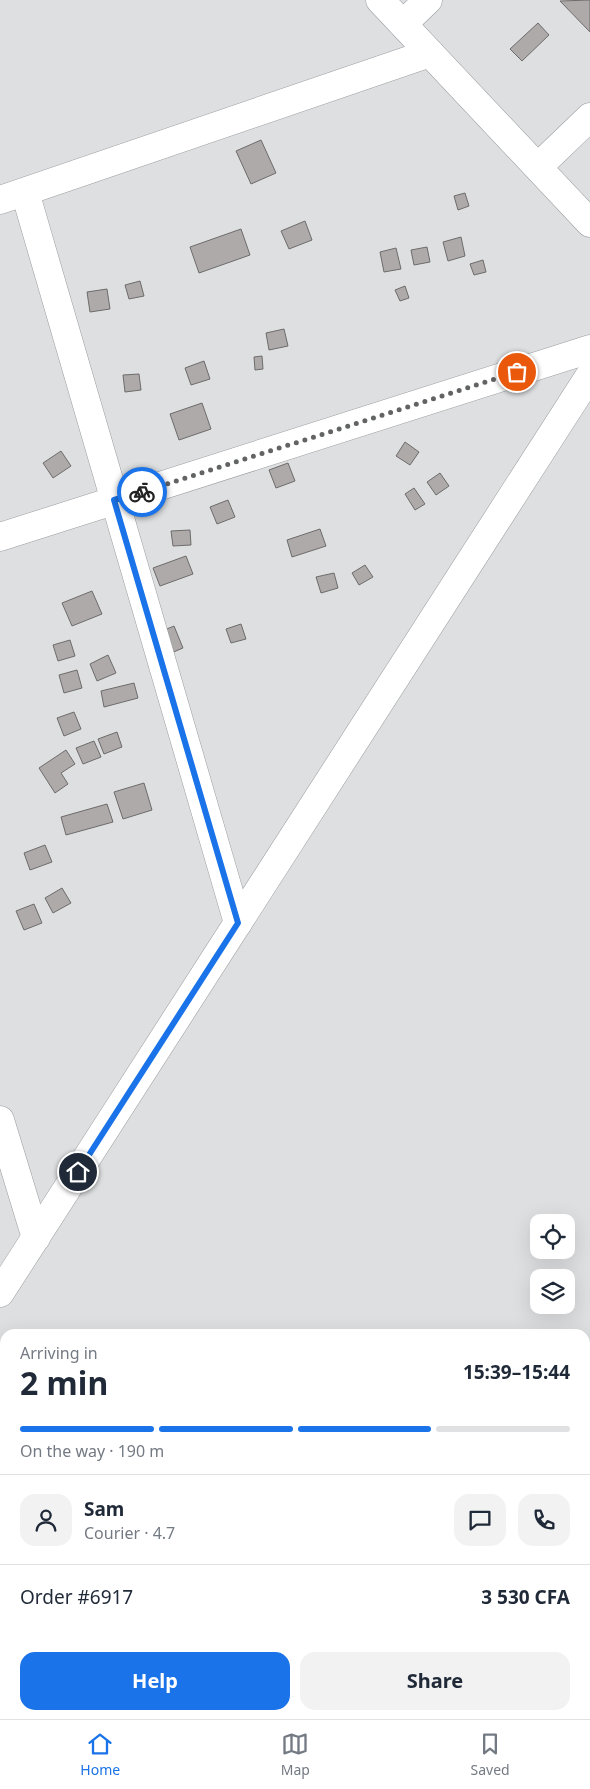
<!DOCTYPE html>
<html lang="en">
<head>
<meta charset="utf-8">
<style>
  body { margin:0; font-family:"Noto Sans",sans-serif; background:#f2f2f3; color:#1f2937; height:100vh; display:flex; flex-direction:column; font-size:19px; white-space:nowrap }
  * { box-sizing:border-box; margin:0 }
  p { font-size:16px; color:#747a83 }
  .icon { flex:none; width:28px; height:28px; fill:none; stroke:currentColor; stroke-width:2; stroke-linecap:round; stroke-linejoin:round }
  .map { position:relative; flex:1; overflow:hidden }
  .side { position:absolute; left:0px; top:1329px; width:590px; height:391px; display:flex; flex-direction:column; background:#fff; border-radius:15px 15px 0 0; box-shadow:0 5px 20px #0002 }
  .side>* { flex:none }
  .tools { position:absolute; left:530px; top:1214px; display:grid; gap:10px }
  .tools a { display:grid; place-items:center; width:45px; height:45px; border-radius:10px; background:#fff; box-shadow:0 5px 20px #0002; font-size:25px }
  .pin { position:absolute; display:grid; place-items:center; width:42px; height:42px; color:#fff; margin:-21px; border:2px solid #fff; border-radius:50%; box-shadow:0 1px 5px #0007 }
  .courier { position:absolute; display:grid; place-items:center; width:50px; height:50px; margin:-25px; border:4px solid #1a73e8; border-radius:50%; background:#fff; color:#222; box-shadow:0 1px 6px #0007 }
  .head em { font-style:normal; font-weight:700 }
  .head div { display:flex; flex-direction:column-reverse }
  .head { display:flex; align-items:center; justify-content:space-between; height:85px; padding:0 20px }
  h1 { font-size:32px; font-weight:700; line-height:38px }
  .bar { display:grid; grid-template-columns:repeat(4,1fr); gap:8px 5px; align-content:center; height:60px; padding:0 20px }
  .bar i { height:6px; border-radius:4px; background:#e0e1e3 }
  .bar .active { background:#1a73e8 }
  .bar p { grid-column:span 4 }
  .line { display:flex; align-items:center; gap:12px; padding:0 20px; border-top:1px solid #e0e1e3 }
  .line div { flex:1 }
  .round { display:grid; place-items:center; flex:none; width:52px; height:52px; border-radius:15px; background:#f2f2f3 }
  .cta { display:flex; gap:10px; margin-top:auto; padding:10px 20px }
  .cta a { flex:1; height:58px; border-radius:15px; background:#1a73e8; color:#fff; font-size:20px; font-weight:700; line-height:58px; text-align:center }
  .cta a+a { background:#f2f2f3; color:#1f2937 }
  .menu { display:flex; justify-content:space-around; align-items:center; height:70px; border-top:1px solid #e0e1e3; background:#fff; font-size:14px; color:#747a83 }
  .menu a { display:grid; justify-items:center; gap:2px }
  .menu .active { color:#1a73e8 }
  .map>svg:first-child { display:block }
</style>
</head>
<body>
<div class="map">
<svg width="590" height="1719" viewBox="0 0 590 1719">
  <rect width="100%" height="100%" fill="#dddfe1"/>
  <path fill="#adaaa9" stroke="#6e6b6b" d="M590,0v32l-30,-31z
    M538,23l11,12 -27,26 -12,-12z
    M261,140l15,33 -25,11 -15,-33z
    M465,193l4,13 -11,4 -4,-14z
    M305,221l7,19 -23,9 -8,-18z
    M241,229l9,26 -51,18 -9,-26z
    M461,237l4,19 -17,5 -5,-19z
    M427,247l3,15 -16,3 -3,-15z
    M396,248l5,21 -17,3 -4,-20z
    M483,260l3,12 -12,3 -4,-11z
    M140,281l4,15 -15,3 -4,-14z
    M405,286l4,12 -9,3 -5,-11z
    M107,289l3,20 -20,3 -3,-20z
    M284,329l4,17 -19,4 -3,-17z
    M262,356l1,13 -8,1 -1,-13z
    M204,361l6,18 -19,6 -6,-17z
    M139,374l2,16 -16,2 -2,-17z
    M202,403l9,26 -32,11 -9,-26z
    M405,442l14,10 -9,13 -14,-9z
    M61,451l10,15 -18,12 -10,-15z
    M288,463l7,18 -19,7 -7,-18z
    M440,473l9,13 -13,9 -9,-13z
    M414,488l11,16 -10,6 -10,-16z
    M228,500l7,17 -18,7 -7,-17z
    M320,529l6,17 -34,11 -5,-17z
    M190,530l1,15 -18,1 -2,-15z
    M186,556l7,18 -33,12 -7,-18z
    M365,565l8,12 -14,8 -7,-12z
    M334,573l4,15 -17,5 -5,-16z
    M92,591l10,23 -30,12 -10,-23z
    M241,624l5,15 -15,4 -5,-14z
    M174,626l9,22 -19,8 -9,-22z
    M70,640l5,16 -17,5 -5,-16z
    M108,655l8,18 -19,8 -7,-17z
    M77,670l5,18 -18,5 -5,-18z
    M134,683l4,15 -34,9 -3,-16z
    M74,712l7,17 -17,7 -7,-18z
    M117,732l5,15 -18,7 -6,-15z
    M94,741l7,16 -18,7 -7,-16z
    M66,750l9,14 -14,9 7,11 -13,9 -16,-25z
    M144,783l8,27 -29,9 -9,-27z
    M107,804l6,18 -47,13 -5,-18z
    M45,845l7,17 -22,8 -6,-17z
    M62,888l9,15 -18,10 -8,-15z
    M34,904l8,19 -18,7 -8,-19z"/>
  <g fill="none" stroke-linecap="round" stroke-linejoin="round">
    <g stroke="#9b9d9f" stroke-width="29">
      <path id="minor" d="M403,24l25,-24
        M538,167l52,-50
        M25,192l213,731
        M0,200l430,-147
        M0,537l590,-188
        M0,1120l36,118
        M0,1404l5,3
        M459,1715l6,4"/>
    </g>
    <g stroke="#9b9d9f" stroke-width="29">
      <path id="tertiary" d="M0,1293l590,-918"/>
    </g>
    <g stroke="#9b9d9f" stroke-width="29">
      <path id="secondary" d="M380,0l210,223"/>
    </g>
    <use href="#minor" stroke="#fff" stroke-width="28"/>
    <use href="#tertiary" stroke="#fff" stroke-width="28"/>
    <use href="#secondary" stroke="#fff" stroke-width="28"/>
  </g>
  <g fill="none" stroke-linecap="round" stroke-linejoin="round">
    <path stroke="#626364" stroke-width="5" stroke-dasharray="0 9" d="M142,492l375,-120"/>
    <path stroke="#1a73e8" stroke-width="6" d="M78,1172l160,-249 -124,-423 28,-8"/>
  </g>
</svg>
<div class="tools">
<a><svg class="icon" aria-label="locate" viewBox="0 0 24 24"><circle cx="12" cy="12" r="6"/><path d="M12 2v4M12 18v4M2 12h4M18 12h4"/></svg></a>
<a><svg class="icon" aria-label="layers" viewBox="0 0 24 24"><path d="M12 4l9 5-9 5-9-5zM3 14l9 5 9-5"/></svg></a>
</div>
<div class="pin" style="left:517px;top:372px;background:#ea580c"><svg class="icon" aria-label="bag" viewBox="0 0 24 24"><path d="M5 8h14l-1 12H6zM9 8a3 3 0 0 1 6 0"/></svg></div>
<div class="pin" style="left:78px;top:1172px;background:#1f2937"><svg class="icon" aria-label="home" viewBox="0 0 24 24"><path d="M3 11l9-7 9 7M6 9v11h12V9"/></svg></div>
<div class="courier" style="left:142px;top:492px"><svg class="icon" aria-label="bike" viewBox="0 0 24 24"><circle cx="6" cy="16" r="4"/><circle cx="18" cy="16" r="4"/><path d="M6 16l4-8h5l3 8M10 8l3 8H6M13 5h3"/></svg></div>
<section class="side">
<div class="head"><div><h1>2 min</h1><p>Arriving in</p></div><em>15:39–15:44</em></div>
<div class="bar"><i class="active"></i><i class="active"></i><i class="active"></i><i></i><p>On the way · 190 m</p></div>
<div class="line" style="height:90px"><a class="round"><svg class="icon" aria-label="person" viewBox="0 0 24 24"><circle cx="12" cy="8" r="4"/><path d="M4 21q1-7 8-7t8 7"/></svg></a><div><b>Sam</b><p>Courier · 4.7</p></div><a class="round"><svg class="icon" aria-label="chat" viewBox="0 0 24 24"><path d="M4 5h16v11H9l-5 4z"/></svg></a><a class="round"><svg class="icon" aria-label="phone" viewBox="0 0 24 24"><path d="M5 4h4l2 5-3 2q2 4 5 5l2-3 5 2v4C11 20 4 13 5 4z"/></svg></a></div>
<div class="line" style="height:65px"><div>Order #6917</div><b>3 530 CFA</b></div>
<div class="cta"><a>Help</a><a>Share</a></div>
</section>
</div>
<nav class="menu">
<a class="active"><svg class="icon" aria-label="home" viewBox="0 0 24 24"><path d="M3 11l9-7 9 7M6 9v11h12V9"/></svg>Home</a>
<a><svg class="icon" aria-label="map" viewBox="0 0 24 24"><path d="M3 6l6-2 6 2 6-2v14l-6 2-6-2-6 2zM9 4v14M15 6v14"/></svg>Map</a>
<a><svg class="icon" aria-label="saved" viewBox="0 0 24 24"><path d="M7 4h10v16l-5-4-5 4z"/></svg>Saved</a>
</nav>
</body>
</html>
